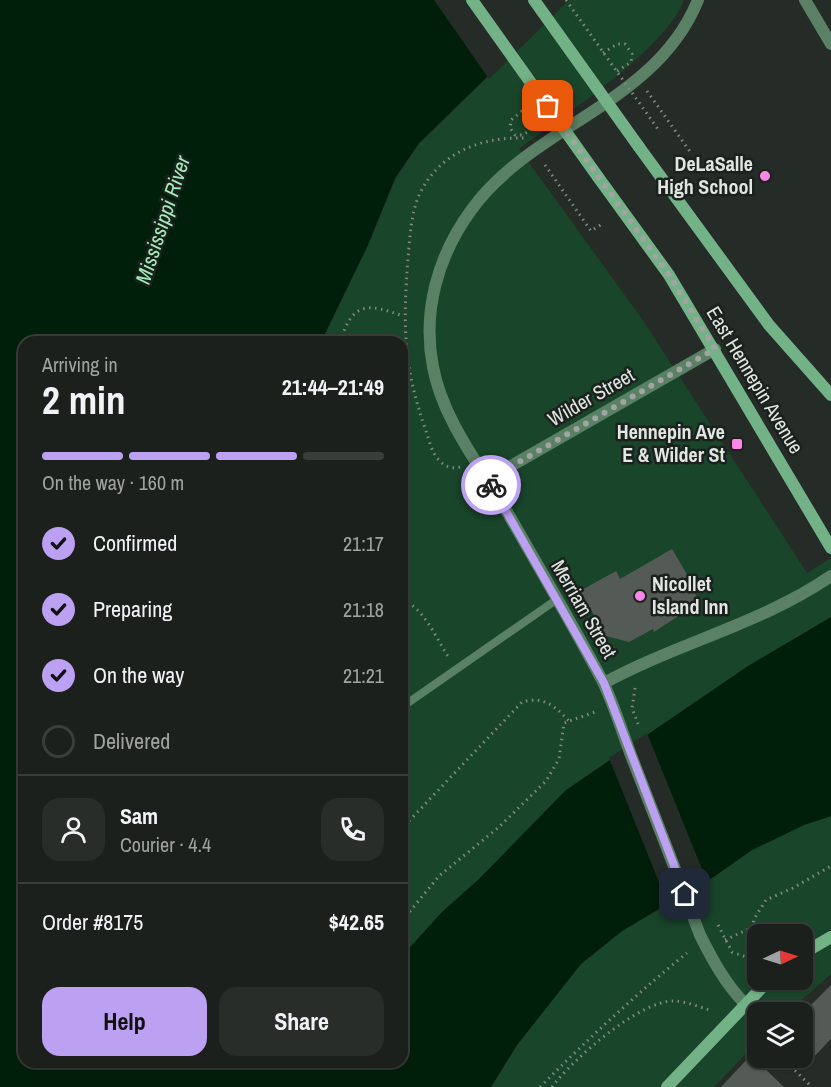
<!DOCTYPE html>
<html lang="en">
<head>
<meta charset="utf-8">
<style>
  body { margin:0; font-family:"Archivo Narrow",sans-serif; background:#292d29; color:#f1f3f6; height:100vh; display:flex; flex-direction:column; font-size:22px; white-space:nowrap }
  * { box-sizing:border-box; margin:0 }
  p { font-size:20px; color:#a0a3a3 }
  .icon { flex:none; width:33px; height:33px; fill:none; stroke:currentColor; stroke-width:2; stroke-linecap:round; stroke-linejoin:round }
  .map { position:relative; flex:1; overflow:hidden }
  .panel { position:absolute; left:18px; top:336px; width:390px; height:732px; display:flex; flex-direction:column; background:#1c201c; border-radius:18px; box-shadow:0 2px 4px #0004,0 0 0 2px #3a3e3b }
  .panel>* { flex:none }
  .needle { width:39px; rotate:86deg }
  .controls { position:absolute; left:747px; top:924px; display:grid; gap:12px }
  .controls a { display:grid; place-items:center; width:66px; height:66px; border-radius:12px; background:#1c201c; box-shadow:0 2px 4px #0004,0 0 0 2px #3a3e3b; font-size:30px }
  .pin { position:absolute; display:grid; place-items:center; width:51px; height:51px; color:#fff; margin:-26px; border-radius:12px; box-shadow:0 3px 9px #0006 }
  .courier { position:absolute; display:grid; place-items:center; width:60px; height:60px; margin:-30px; border:4px solid #bca0f2; border-radius:50%; background:#fff; color:#222; box-shadow:0 2px 8px #0007 }
  .overview em { font-style:normal; font-weight:700 }
  .overview div { display:flex; flex-direction:column-reverse }
  .overview { display:flex; align-items:center; justify-content:space-between; height:102px; padding:0 24px }
  h1 { font-size:39px; font-weight:700; line-height:45px }
  .bar { display:grid; grid-template-columns:repeat(4,1fr); gap:9px 6px; align-content:center; height:72px; padding:0 24px }
  .bar i { height:8px; border-radius:4px; background:#3a3e3b }
  .bar .current { background:#bca0f2 }
  .bar p { grid-column:span 4 }
  .line { display:flex; align-items:center; gap:15px; padding:0 24px; border-top:2px solid #3a3e3b }
  .line div { flex:1 }
  .round { display:grid; place-items:center; flex:none; width:63px; height:63px; border-radius:18px; background:#292d29 }
  ol { padding:0 24px; list-style:none }
  li { display:flex; align-items:center; gap:18px; height:66px }
  li p { margin-inline-start:auto }
  li .icon { padding:6px; border-radius:50%; background:#bca0f2; color:#111; stroke-width:4 }
  li:last-child { color:#a0a3a3 }
  li i { width:33px; height:33px; border:3px solid #3a3e3b; border-radius:50% }
  .cta { display:flex; gap:12px; margin-top:auto; padding:12px 24px }
  .cta a { flex:1; height:69px; border-radius:18px; background:#bca0f2; color:#111; font-size:24px; font-weight:700; line-height:69px; text-align:center }
  .cta a+a { background:#292d29; color:#f1f3f6 }
  .map>svg:first-child { display:block }
</style>
</head>
<body>
<div class="map">
<svg width="831" height="1087" viewBox="0 0 831 1087">
  <rect width="100%" height="100%" fill="#252b26"/>
  <path fill="#19462b" fill-rule="evenodd" d="M566,0h118c-20,51 -119,114 -165,149l123,170 165,254 24,-15v59l-352,262 -77,77v-614h-81l47,-97 28,-67 23,-34z
    M831,816v158l-43,38h-30l-1,30 -43,45h-223l26,-42 64,-81 41,-33 93,-55 37,-26 52,-25zM758,934h44v46h-44z"/>
  <path fill="#001f0b" d="M0,0h566l-147,143 -24,35 -27,67 -47,97h-297v720h378v-106l40,-44 37,-33 87,-89 182,-124 83,-49v199l-27,9 -52,25 -37,26 -93,55 -41,33 -64,81 -26,42h-491z"/>
  <path fill="#252b26" d="M434,0h135l-80,79z
    M647,733l61,151 -39,23 -60,-149z"/>
  <path fill="#545b56" d="M672,549l23,39 -2,2 7,12 -46,30 -1,-3 -24,13 -23,-6 -26,-45 36,-20 4,8z
    M831,985v54l-26,27 -9,-8h6v-44z
    M751,1055l33,32h-63z"/>
  <g fill="none" stroke-linecap="round" stroke-linejoin="round">
    <path stroke="#848985" stroke-width="3" stroke-dasharray="1.5 4.5" stroke-linecap="butt" d="M603,53l14,-9h8l7,10 -1,8 -15,10
      M647,91l44,62
      M522,111l-11,9 -1,8 5,7h8l11,-8
      M545,165l46,66 11,-7
      M340,342c13,-42 29,-38 63,-26
      M460,467c-7,2 -15,0 -20,-6 -9,-8 -11,-22 -15,-33 -22,-63 -22,-104 -17,-170 2,-21 3,-48 13,-67 21,-40 62,-54 103,-53
      M402,600c22,7 35,40 47,58
      M635,688l-3,20 6,16
      M409,821l113,-119c21,-6 32,3 47,19
      M402,921l37,-45 60,-49 47,-46 13,-22 5,-36 31,-11
      M718,925l14,27 17,6 9,-4
      M798,934l12,-4
      M725,940l28,-13
      M749,958l5,-39 12,-19 27,-12 38,-22
      M750,1027l8,7
      M782,1058l30,29
      M540,1087c47,-47 95,-92 147,-134
      M552,1087c20,-27 88,-87 122,-86 11,0 25,6 36,9"/>
    <path stroke="#5a8065" stroke-width="8" d="M402,707l154,-107"/>
    <path stroke="#5a8065" stroke-width="12" d="M698,0c-42,104 -165,125 -226,209 -34,46 -50,102 -39,158 10,53 46,97 73,143 32,56 66,113 96,170 12,24 20,52 30,78 23,59 46,118 68,177 13,26 25,48 45,69
      M805,0l26,44
      M488,479l227,-130
      M604,683c73,-40 157,-59 227,-107"/>
    <path stroke="#73b187" stroke-width="12" d="M639,147l130,178 62,70
      M598,177l71,98 162,273
      M802,954l29,-17
      M667,1087l102,-107"/>
    <path stroke="#848985" stroke-width="3" stroke-dasharray="1.5 4.5" stroke-linecap="butt" d="M566,0l94,132"/>
    <path stroke="#73b187" stroke-width="12" d="M472,0l126,177
      M534,0l105,147"/>
  </g>
  <g fill="none" stroke-linecap="round" stroke-linejoin="round">
    <path stroke="#a0a5a1" stroke-width="6" stroke-dasharray="0 10.8" d="M491,485l-3,-5 227,-131 -46,-74 -121,-169"/>
    <path stroke="#bca0f2" stroke-width="8" d="M491,485l113,198 81,211"/>
  </g>
  <g fill="#fa87e7" stroke="#1b211d" stroke-width="2">
    <circle cx="765" cy="176" r="6"/>
    <rect x="731" y="438" width="12" height="12" rx="3"/>
    <circle cx="640" cy="596" r="6"/>
  </g>
  <g text-anchor="middle" stroke-width="5" stroke-linejoin="round" paint-order="stroke">
    <g font-size="20" font-weight="bold" fill="#e2e6e3" stroke="#1b211d" text-anchor="end">
      <text x="753" y="171">DeLaSalle<tspan x="753" dy="23">High School</tspan></text>
      <text x="725" y="439">Hennepin Ave<tspan x="725" dy="23">E &amp; Wilder St</tspan></text>
      <text x="652" y="591" text-anchor="start">Nicollet<tspan x="652" dy="23">Island Inn</tspan></text>
    </g>
    <g font-size="20" fill="#e2e6e3" stroke="#1b211d">
      <text transform="translate(755 380) rotate(59)" y="7">East Hennepin Avenue</text>
      <text transform="translate(591 397) rotate(-30)" y="7">Wilder Street</text>
      <text transform="translate(584 609) rotate(60)" y="7">Merriam Street</text>
    </g>
    <g font-size="21" font-style="italic" fill="#a3ecba" stroke="#1b211d">
      <text transform="translate(163 220) rotate(-72)" y="7">Mississippi River</text>
    </g>
  </g>
</svg>
<div class="controls">
<a><svg class="needle" viewBox="-14 -14 28 28"><path d="M0-13l5 13h-10z" fill="#e53935"/><path d="M0 13l5-13h-10z" fill="#a0a3a3"/></svg></a>
<a><svg class="icon" aria-label="layers" viewBox="0 0 24 24"><path d="M12 4l9 5-9 5-9-5zM3 14l9 5 9-5"/></svg></a>
</div>
<div class="pin" style="left:548px;top:106px;background:#ea580c"><svg class="icon" aria-label="bag" viewBox="0 0 24 24"><path d="M5 8h14l-1 12H6zM9 8a3 3 0 0 1 6 0"/></svg></div>
<div class="pin" style="left:685px;top:894px;background:#1f2937"><svg class="icon" aria-label="home" viewBox="0 0 24 24"><path d="M3 11l9-7 9 7M6 9v11h12V9"/></svg></div>
<div class="courier" style="left:491px;top:485px"><svg class="icon" aria-label="bike" viewBox="0 0 24 24"><circle cx="6" cy="16" r="4"/><circle cx="18" cy="16" r="4"/><path d="M6 16l4-8h5l3 8M10 8l3 8H6M13 5h3"/></svg></div>
<section class="panel">
<div class="overview"><div><h1>2 min</h1><p>Arriving in</p></div><em>21:44–21:49</em></div>
<div class="bar"><i class="current"></i><i class="current"></i><i class="current"></i><i></i><p>On the way · 160 m</p></div>
<ol>
<li><svg class="icon" aria-label="check" viewBox="0 0 24 24"><path d="M5 12l5 5 9-10"/></svg>Confirmed<p>21:17</p></li>
<li><svg class="icon" aria-label="check" viewBox="0 0 24 24"><path d="M5 12l5 5 9-10"/></svg>Preparing<p>21:18</p></li>
<li><svg class="icon" aria-label="check" viewBox="0 0 24 24"><path d="M5 12l5 5 9-10"/></svg>On the way<p>21:21</p></li>
<li><i></i>Delivered</li>
</ol>
<div class="line" style="height:108px"><a class="round"><svg class="icon" aria-label="person" viewBox="0 0 24 24"><circle cx="12" cy="8" r="4"/><path d="M4 21q1-7 8-7t8 7"/></svg></a><div><b>Sam</b><p>Courier · 4.4</p></div><a class="round"><svg class="icon" aria-label="phone" viewBox="0 0 24 24"><path d="M5 4h4l2 5-3 2q2 4 5 5l2-3 5 2v4C11 20 4 13 5 4z"/></svg></a></div>
<div class="line" style="height:78px"><div>Order #8175</div><b>$42.65</b></div>
<div class="cta"><a>Help</a><a>Share</a></div>
</section>
</div>
</body>
</html>
